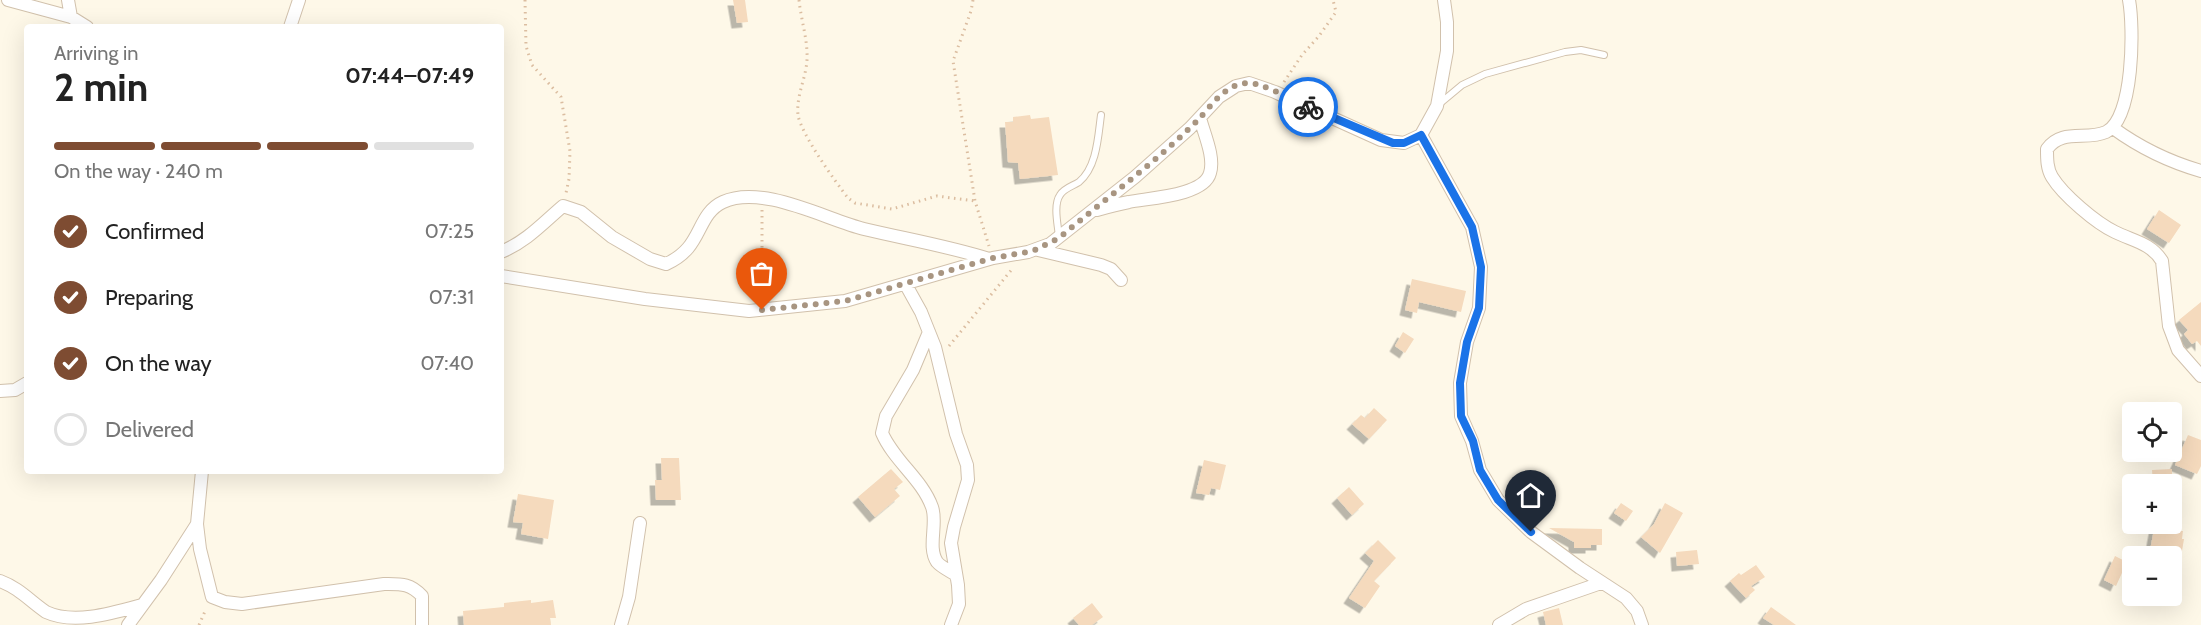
<!DOCTYPE html>
<html lang="en">
<head>
<meta charset="utf-8">
<style>
  body { margin:0; font-family:Cabin,sans-serif; background:#f2f2f2; color:#222; height:100vh; display:flex; flex-direction:column; font-size:22px; white-space:nowrap }
  * { box-sizing:border-box; margin:0 }
  p { font-size:20px; color:#767676 }
  .icon { flex:none; width:33px; height:33px; fill:none; stroke:currentColor; stroke-width:2; stroke-linecap:round; stroke-linejoin:round }
  .map { position:relative; flex:1; overflow:hidden }
  .sheet { position:absolute; left:24px; top:24px; width:480px; height:450px; display:flex; flex-direction:column; background:#fff; border-radius:6px; box-shadow:0 6px 24px #0002 }
  .sheet>* { flex:none }
  .tools { position:absolute; left:2122px; top:402px; display:grid; gap:12px }
  .tools a { display:grid; place-items:center; width:60px; height:60px; border-radius:6px; background:#fff; box-shadow:0 6px 24px #0002; font-size:30px }
  .pin { position:absolute; display:grid; place-items:center; width:51px; height:51px; color:#fff; margin:-62px -26px; border-radius:50% 50% 50% 0; rotate:-45deg; box-shadow:0 0 6px #0007 }
  .pin .icon { rotate:45deg }
  .courier { position:absolute; display:grid; place-items:center; width:60px; height:60px; margin:-30px; border:4px solid #1a73e8; border-radius:50%; background:#fff; color:#222; box-shadow:0 2px 8px #0007 }
  .headline em { font-style:normal; font-weight:800 }
  .headline div { display:flex; flex-direction:column-reverse }
  .headline { display:flex; align-items:center; justify-content:space-between; height:102px; padding:0 30px }
  h1 { font-size:39px; font-weight:800; line-height:45px }
  .bar { display:grid; grid-template-columns:repeat(4,1fr); gap:9px 6px; align-content:center; height:72px; padding:0 30px }
  .bar i { height:8px; border-radius:4px; background:#e0e0e0 }
  .bar .current { background:#7e4c32 }
  .bar p { grid-column:span 4 }
  ol { padding:0 30px; list-style:none }
  li { display:flex; align-items:center; gap:18px; height:66px }
  li p { margin-inline-start:auto }
  li .icon { padding:6px; border-radius:50%; background:#7e4c32; color:#fff; stroke-width:4 }
  li:last-child { color:#767676 }
  li i { width:33px; height:33px; border:3px solid #e0e0e0; border-radius:50% }
  .map>svg:first-child { display:block }
</style>
</head>
<body>
<div class="map">
<svg width="2201" height="625" viewBox="0 0 2201 625">
  <defs>
    <filter id="shadow"><feDropShadow dx="-5.5" dy="5.5" stdDeviation="0" flood-color="#0004"/></filter>
  </defs>
  <rect width="100%" height="100%" fill="#fef8e8"/>
  <path fill="#f5dabd" filter="url(#shadow)" d="M733,0h12l3,22 -11,1z
    M1030,115l1,4 18,-2 9,58 -38,4 -2,-16 -10,-1 -3,-40h8v-5z
    M2159,210l22,15 -12,18 -22,-14z
    M1412,279l54,12 -5,21 -42,-10 -2,11 -12,-3z
    M2201,302v44l-4,-5 -5,3 -8,-10 4,-4 -9,-10z
    M1403,332l11,7 -9,14 -10,-7z
    M1374,408l13,12 -18,19 -17,-15 9,-9 4,3z
    M2188,435l13,5v26l-4,8 -22,-9z
    M661,458h18l2,42h-25l-1,-20h7z
    M1204,460l22,5 -6,25 -9,-2 -2,7 -13,-2z
    M891,469l12,13 -9,7 6,7 -25,21 -17,-20z
    M2172,469v15h-19l-1,-14z
    M1349,487l15,17 -12,11 -15,-17z
    M518,494l36,6 -6,39 -27,-5 2,-11 -10,-1z
    M1621,503l12,8 -7,10 -12,-8z
    M1665,503l18,10 -23,40 -19,-16 13,-13z
    M2155,524l25,1 -1,6h4l-1,8h2l-3,18 -32,-1z
    M1549,528l53,1v16h-11v3h-17v-6z
    M1378,540l18,18 -22,23 6,5 -15,22 -16,-10 25,-37 -9,-8z
    M1697,550l2,14 -22,2 -1,-14z
    M2115,556l12,6 -11,24 -12,-6z
    M1756,565l9,12 -14,9 4,4 -9,8 -16,-17 9,-8 2,2z
    M531,600v3l22,-3 3,18h-6l1,7h-87l-1,-14 41,-4v-4z
    M1092,603l11,14 -11,8h-13l-6,-7z
    M1771,607l25,18h-22l-11,-7z
    M1559,608l4,17h-17l-3,-13z"/>
  <g fill="none" stroke-linecap="round" stroke-linejoin="round">
    <g stroke="#d1c1ac" stroke-width="8">
      <path id="lane" d="M1438,105l24,-20 23,-11 80,-22 16,-2 23,5
        M1059,237c-1,-12 -6,-32 1,-42 4,-7 13,-9 19,-13 18,-15 19,-45 22,-67"/>
    </g>
    <g stroke="#d1c1ac" stroke-width="14">
      <path id="street" d="M8,0l63,17 16,10
        M68,0l3,17
        M2129,0c5,27 5,119 -23,132 -20,9 -44,-4 -59,17 0,10 0,20 5,28 11,18 44,46 63,55 18,9 36,11 47,29l7,65 9,24 23,26
        M290,27l9,-27
        M2113,128c26,19 57,34 88,43
        M1421,135l51,92 9,40 -2,41 -12,34 -7,41 1,33 11,25 8,29 18,30 33,32 49,36 46,30 11,13 5,14
        M1097,210c10,-3 21,-6 32,-8 19,-4 75,-6 81,-29 5,-16 -6,-39 -10,-55
        M1038,250l63,15 10,4 10,11
        M501,252c25,-10 42,-29 62,-46l18,6 31,25 38,22 16,5c9,-4 16,-9 22,-16 13,-15 15,-37 35,-46 39,-18 102,17 141,27 42,10 84,17 125,30
        M501,276l144,23 104,12 96,-10 148,-43 35,-6 22,-8 85,-67 55,-49 29,-31 17,-11 13,-3 26,9 106,48 23,3 17,-8 16,-29 10,-55v-29l-3,-22
        M906,285l15,27 14,35 21,87 11,31 1,15 -14,47 -3,16 7,42 1,19 -8,21
        M929,332l-16,38 -27,46 -4,17c12,28 40,46 50,74 6,16 -5,40 5,55 4,5 13,9 19,13
        M0,391l15,-1 12,-7
        M202,471l-5,53 3,25 12,48 13,5 17,2 142,-20c17,0 26,-1 38,12v29
        M0,581c19,7 30,20 46,31 28,13 67,1 96,-7
        M128,625l33,-45 36,-56
        M621,625l8,-28 11,-74
        M1499,625l27,-16 75,-26"/>
    </g>
    <path stroke="#dbbda0" stroke-width="3" stroke-dasharray="1.5 4.5" stroke-linecap="butt" d="M525,0l1,46 6,19 29,32 9,54 -1,28 -3,14
      M799,0c2,20 9,40 8,60 -1,18 -11,36 -9,55 3,19 37,66 50,83l7,5 37,6 45,-13 38,5
      M973,0l-2,11 -18,50 22,140 14,45
      M1284,82l18,-27 17,-19 17,-24 -3,-12
      M762,210v87
      M949,346l64,-78
      M199,625l7,-16"/>
    <use href="#lane" stroke="#fff" stroke-width="6"/>
    <use href="#street" stroke="#fff" stroke-width="12"/>
  </g>
  <g fill="none" stroke-linecap="round" stroke-linejoin="round">
    <path stroke="#a89581" stroke-width="6" stroke-dasharray="0 10.8" d="M762,310l83,-9 148,-43 40,-7 26,-13c46,-39 96,-75 139,-118 13,-14 28,-37 50,-37 15,0 45,17 60,24"/>
    <path stroke="#1a73e8" stroke-width="8" d="M1308,107l85,36h11l17,-8 51,92 9,40 -2,41 -12,34 -7,41 1,33 12,25 7,29 18,30 33,32"/>
  </g>
</svg>
<div class="tools">
<a><svg class="icon" aria-label="locate" viewBox="0 0 24 24"><circle cx="12" cy="12" r="6"/><path d="M12 2v4M12 18v4M2 12h4M18 12h4"/></svg></a>
<a>+</a>
<a>−</a>
</div>
<div class="pin" style="left:762px;top:310px;background:#ea580c"><svg class="icon" aria-label="bag" viewBox="0 0 24 24"><path d="M5 8h14l-1 12H6zM9 8a3 3 0 0 1 6 0"/></svg></div>
<div class="pin" style="left:1531px;top:532px;background:#1f2937"><svg class="icon" aria-label="home" viewBox="0 0 24 24"><path d="M3 11l9-7 9 7M6 9v11h12V9"/></svg></div>
<div class="courier" style="left:1308px;top:107px"><svg class="icon" aria-label="bike" viewBox="0 0 24 24"><circle cx="6" cy="16" r="4"/><circle cx="18" cy="16" r="4"/><path d="M6 16l4-8h5l3 8M10 8l3 8H6M13 5h3"/></svg></div>
<section class="sheet">
<div class="headline"><div><h1>2 min</h1><p>Arriving in</p></div><em>07:44–07:49</em></div>
<div class="bar"><i class="current"></i><i class="current"></i><i class="current"></i><i></i><p>On the way · 240 m</p></div>
<ol>
<li><svg class="icon" aria-label="check" viewBox="0 0 24 24"><path d="M5 12l5 5 9-10"/></svg>Confirmed<p>07:25</p></li>
<li><svg class="icon" aria-label="check" viewBox="0 0 24 24"><path d="M5 12l5 5 9-10"/></svg>Preparing<p>07:31</p></li>
<li><svg class="icon" aria-label="check" viewBox="0 0 24 24"><path d="M5 12l5 5 9-10"/></svg>On the way<p>07:40</p></li>
<li><i></i>Delivered</li>
</ol>
</section>
</div>
</body>
</html>
